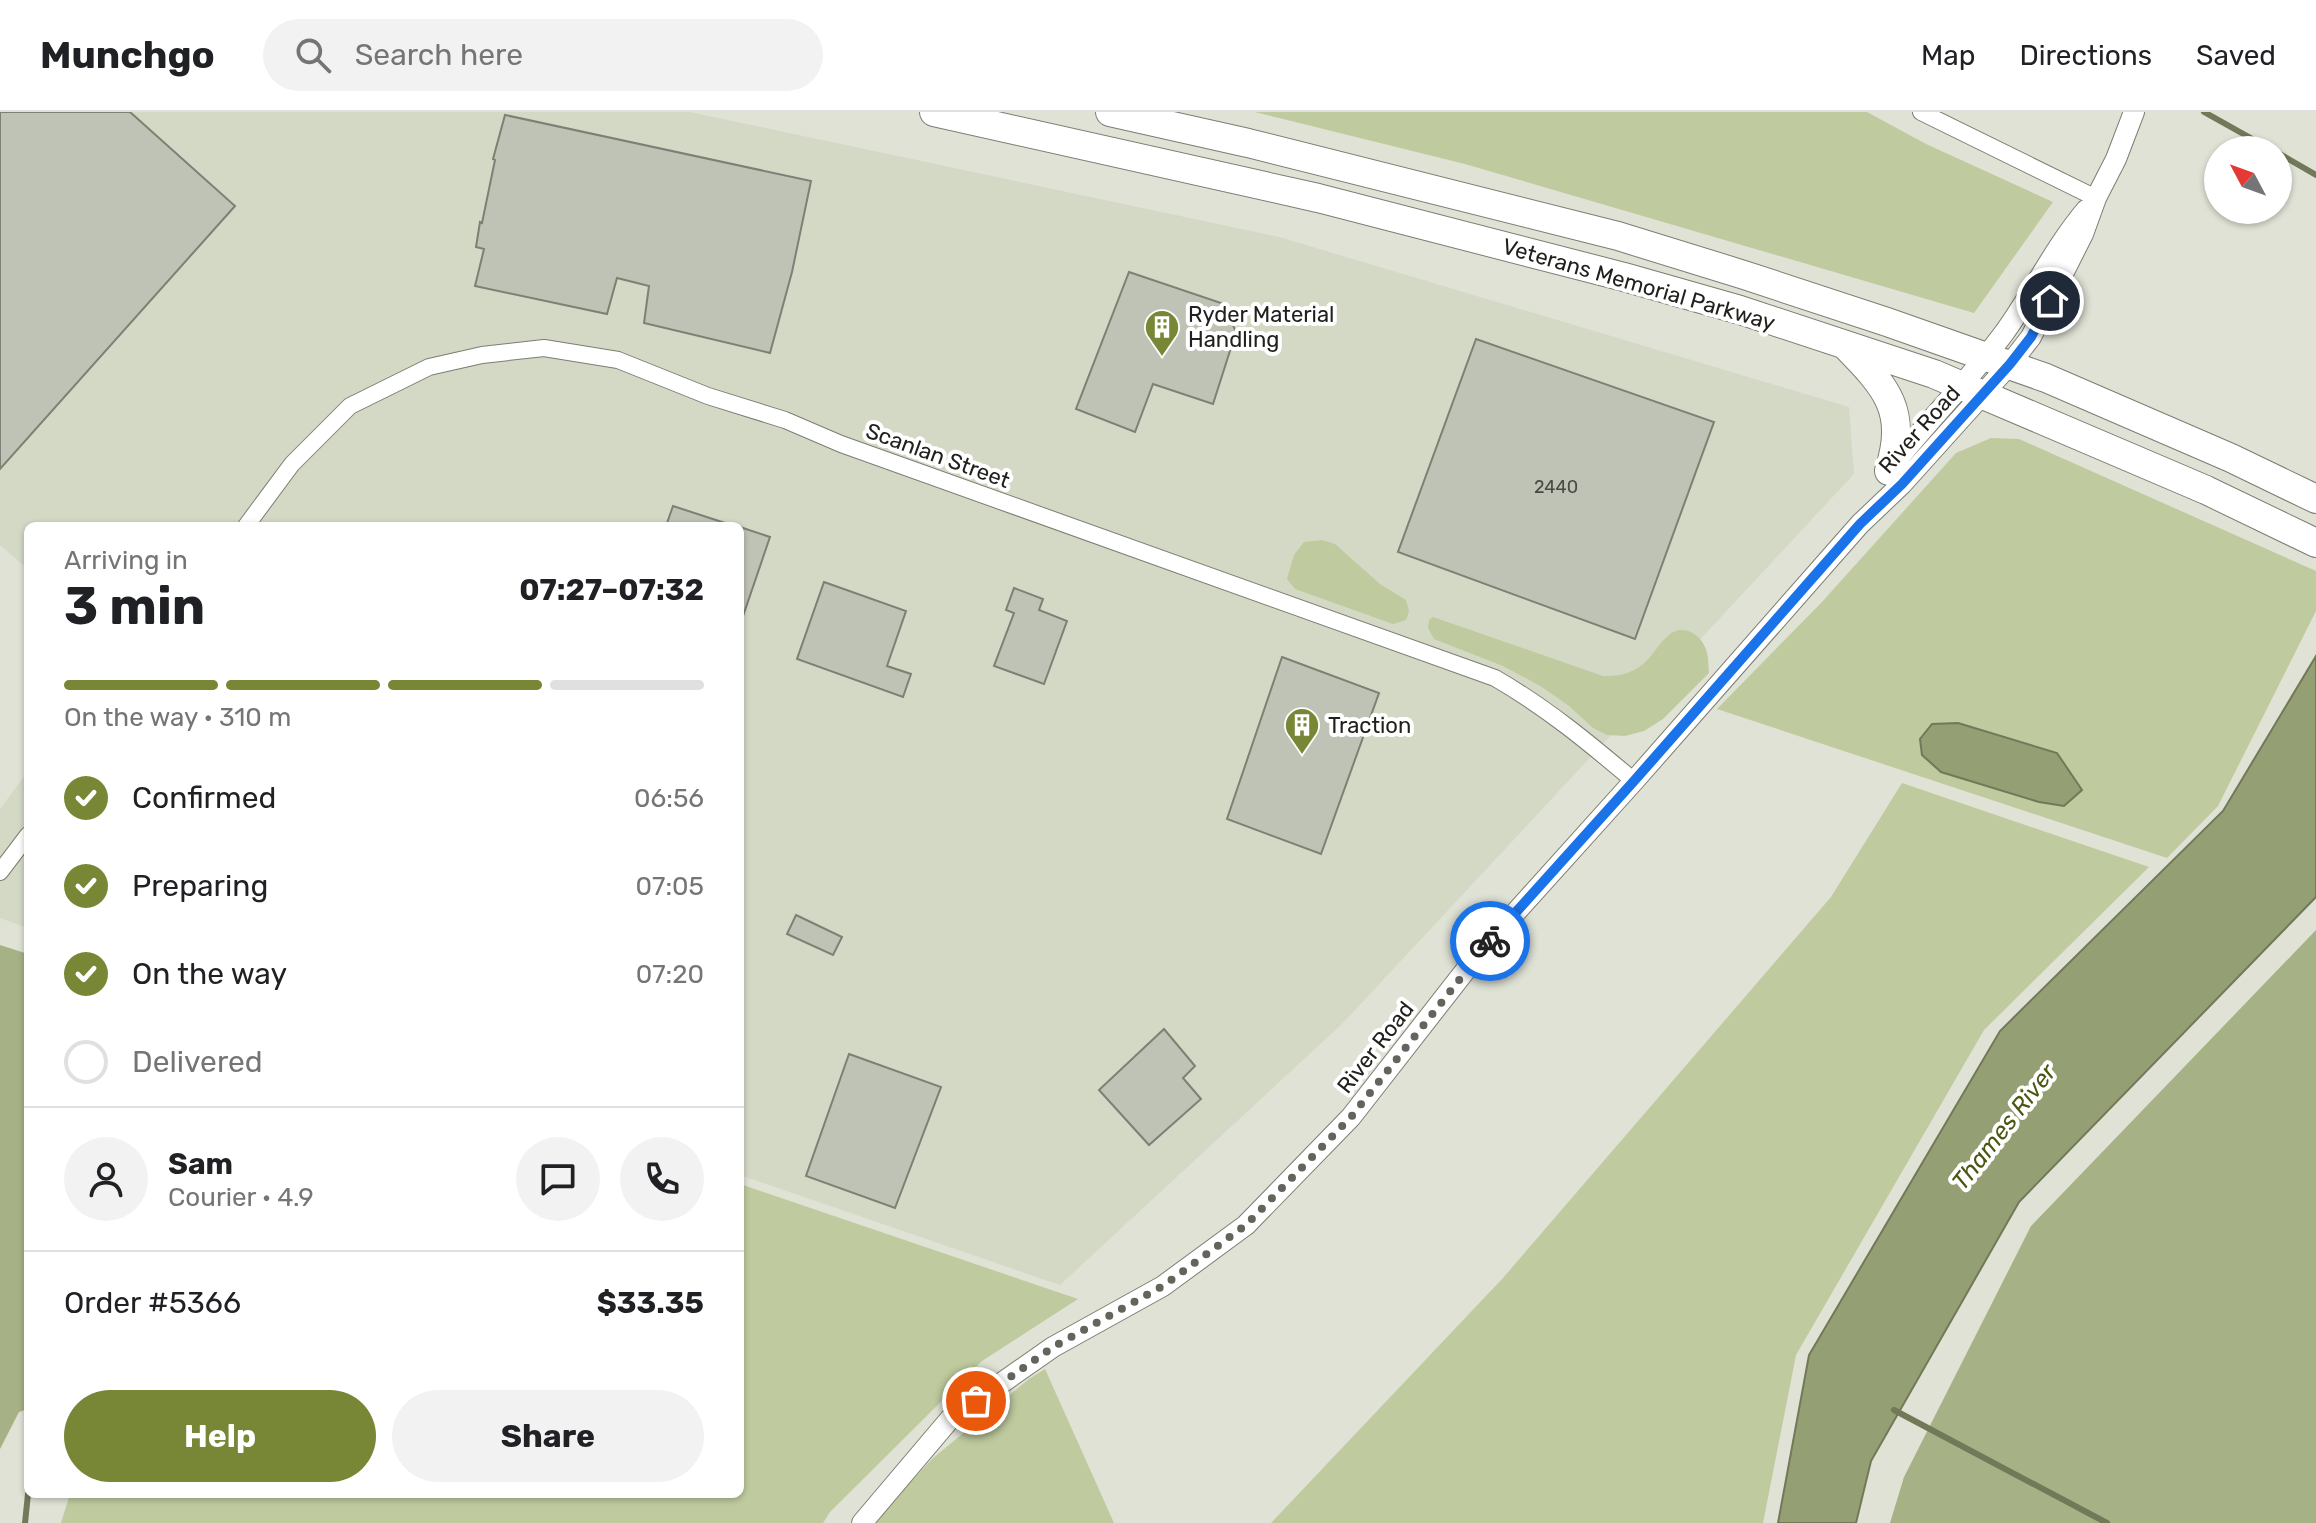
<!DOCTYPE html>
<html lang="en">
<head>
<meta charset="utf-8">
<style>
  body { margin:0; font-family:Rubik,sans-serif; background:#f2f2f2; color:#202124; height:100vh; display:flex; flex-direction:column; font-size:30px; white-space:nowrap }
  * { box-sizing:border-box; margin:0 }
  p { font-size:26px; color:#757577 }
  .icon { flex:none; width:44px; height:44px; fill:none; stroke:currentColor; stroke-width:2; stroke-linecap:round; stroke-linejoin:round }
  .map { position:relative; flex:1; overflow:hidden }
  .side { position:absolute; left:24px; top:410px; width:720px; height:976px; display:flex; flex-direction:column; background:#fff; border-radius:12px; box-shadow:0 2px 6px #0004 }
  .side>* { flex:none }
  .needle { width:52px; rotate:311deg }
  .tools { position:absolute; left:2204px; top:24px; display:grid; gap:16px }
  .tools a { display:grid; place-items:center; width:88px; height:88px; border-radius:50%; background:#fff; box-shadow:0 2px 6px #0004; font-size:40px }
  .pin { position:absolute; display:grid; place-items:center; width:68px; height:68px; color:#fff; margin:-34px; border:4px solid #fff; border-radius:50%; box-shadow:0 2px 8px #0007 }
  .courier { position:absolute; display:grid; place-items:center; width:80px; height:80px; margin:-40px; border:6px solid #1a73e8; border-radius:50%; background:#fff; color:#222; box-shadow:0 2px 10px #0007 }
  .overview em { font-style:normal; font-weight:700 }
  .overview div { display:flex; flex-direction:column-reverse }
  .overview { display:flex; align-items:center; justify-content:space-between; height:136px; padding:0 40px }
  h1 { font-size:52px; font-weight:700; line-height:60px }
  .bar { display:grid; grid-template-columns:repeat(4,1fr); gap:12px 8px; align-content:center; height:96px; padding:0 40px }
  .bar i { height:10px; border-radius:6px; background:#e0e0e0 }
  .bar .active { background:#778736 }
  .bar p { grid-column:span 4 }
  .line { display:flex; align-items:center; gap:20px; padding:0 40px; border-top:2px solid #e0e0e0 }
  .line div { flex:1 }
  .round { display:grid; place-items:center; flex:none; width:84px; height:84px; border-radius:42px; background:#f2f2f2 }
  ol { padding:0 40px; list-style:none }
  li { display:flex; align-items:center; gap:24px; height:88px }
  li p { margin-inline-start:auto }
  li .icon { padding:8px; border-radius:50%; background:#778736; color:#fff; stroke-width:4 }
  li:last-child { color:#757577 }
  li i { width:44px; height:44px; border:4px solid #e0e0e0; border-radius:50% }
  .action { display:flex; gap:16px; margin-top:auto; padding:16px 40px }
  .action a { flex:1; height:92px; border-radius:48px; background:#778736; color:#fff; font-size:32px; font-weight:700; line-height:92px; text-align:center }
  .action a+a { background:#f2f2f2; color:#202124 }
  header { display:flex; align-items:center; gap:48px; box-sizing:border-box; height:112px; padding:0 40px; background:#fff; border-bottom:2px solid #e0e0e0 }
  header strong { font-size:38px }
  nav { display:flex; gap:44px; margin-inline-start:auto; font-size:28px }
  .search { width:560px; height:72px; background:#f2f2f2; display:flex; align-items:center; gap:20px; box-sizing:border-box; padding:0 28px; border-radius:44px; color:#757577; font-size:30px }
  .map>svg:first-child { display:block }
</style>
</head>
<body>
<header>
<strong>Munchgo</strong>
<div class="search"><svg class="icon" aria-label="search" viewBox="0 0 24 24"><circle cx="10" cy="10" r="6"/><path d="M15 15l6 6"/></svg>Search here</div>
<nav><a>Map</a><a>Directions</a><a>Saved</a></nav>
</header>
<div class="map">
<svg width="2316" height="1411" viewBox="0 0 2316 1411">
  <rect width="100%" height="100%" fill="#dfe2d5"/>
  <path fill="#d3d9c5" d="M0,0h690l589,125 570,170 5,67 -511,549 -283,262 -320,-110v-649h-712v43l-28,-24z
    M28,659v157l-28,-10v-109z"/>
  <path fill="#bfca9f" d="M1255,0h612l59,32 127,58 -79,111 -509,-149z
    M1991,326l28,1 297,132v40l-98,195 -51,52 -450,-149 105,-107 134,-149z
    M1322,428l13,4 45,40 26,16 3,11 -3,9 -13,4 -98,-35 -8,-10 7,-24 10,-13z
    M1433,505l170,59c15,0 24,-1 36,-9 13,-8 19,-24 31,-33 13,-10 30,0 35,13 4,8 3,17 4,26l-46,46 -19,12 -19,5 -18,-1 -14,-7 -24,-22 -27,-19 -39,-21 -69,-27 -6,-11 1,-8z
    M1902,671l247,84 -165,163 -188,325 -33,168h-492l232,-245 328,-381z
    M740,1072l338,115 -96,62 -152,151 -7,11h-762l9,-29h670z
    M1045,1257l69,154h-241l59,-64 97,-80z"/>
  <path fill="#a6b285" d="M2316,818v593h-426l14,-46 127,-251z
    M0,833l28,9v455l-9,3 -19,37z"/>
  <path fill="#949f73" stroke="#717959" stroke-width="2" d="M2316,544v241l-297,305 -148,259 -15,62h-78l31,-168 191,-324 223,-220z
    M1958,611l99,30 25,37 -18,16 -25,-4 -98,-30 -19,-17 -2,-16 12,-15z"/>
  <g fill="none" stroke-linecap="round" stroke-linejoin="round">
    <path stroke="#717959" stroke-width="6" d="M2204,0l68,38
      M2278,41l38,22
      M1894,1298l213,113
      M25,1411l3,-29"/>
  </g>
  <path fill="#bfc3b6" stroke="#7d8074" stroke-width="2" d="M0,0h130l105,94 -235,263z
    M505,3l306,66 -19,91 -22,81 -126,-30 5,-37 -32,-8 -10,36 -132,-28 9,-37 -8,-2 4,-25 2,1 13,-63 -2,-1z
    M1129,160l95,32 12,28 -23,72 -60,-20 -18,48 -59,-23z
    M1476,227l238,83 -79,217 -237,-87z
    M673,394l52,17 -1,3h-58z
    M740,415l30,10 -27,79h-3z
    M824,470l82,29 -19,55 24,8 -8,23 -106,-38z
    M1014,476l29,11 -4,11 28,11 -23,63 -50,-18 20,-53 -8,-3z
    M1282,545l97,36 -58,161 -94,-35z
    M796,803l46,22 -9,18 -46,-21z
    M1164,917l31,37 -12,12 18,21 -52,46 -50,-55z
    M849,942l92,33 -46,121 -89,-32z"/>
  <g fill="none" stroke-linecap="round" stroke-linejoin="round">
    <g stroke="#7b7e72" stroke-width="18">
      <path id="minor" d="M1921,0l175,86
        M246,414l46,-62 58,-58 79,-39 53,-12 62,-7 74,12 90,36 77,24 56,24 654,234c52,30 94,65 139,103
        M0,760l28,-37"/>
    </g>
    <g stroke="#7b7e72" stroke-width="22">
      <path id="tertiary" d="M1893,353c36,-45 77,-86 111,-132 29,-40 50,-85 82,-123
        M862,1411l88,-104 103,-72 110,-61 83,-61 105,-108 128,-164 155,-172 226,-257 42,-40 108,-120 21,-27 52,-103 13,-36 20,-39 18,-47"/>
    </g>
    <g stroke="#7b7e72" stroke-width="30">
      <path id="trunk" d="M934,0l384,86 306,79 116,33 194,64 272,116 110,53
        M1110,0l138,31 370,93 126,39 143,47 159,56 185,80 85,41
        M1847,235c40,41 61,64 42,124"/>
    </g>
    <use href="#minor" stroke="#fff" stroke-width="16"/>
    <use href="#tertiary" stroke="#fff" stroke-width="20"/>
    <use href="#trunk" stroke="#fff" stroke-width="28"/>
  </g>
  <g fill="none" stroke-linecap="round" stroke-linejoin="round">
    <path stroke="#63655d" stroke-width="8" stroke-dasharray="0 14.4" d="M976,1289l77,-54 110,-61 83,-61 105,-108 139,-176"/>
    <path stroke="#1a73e8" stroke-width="10" d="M1490,829l144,-160 226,-257 42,-40 108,-120 21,-27 19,-36"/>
  </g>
  <defs>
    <g id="building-pin" transform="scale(1.8)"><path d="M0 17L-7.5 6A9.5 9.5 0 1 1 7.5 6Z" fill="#778736" stroke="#fff"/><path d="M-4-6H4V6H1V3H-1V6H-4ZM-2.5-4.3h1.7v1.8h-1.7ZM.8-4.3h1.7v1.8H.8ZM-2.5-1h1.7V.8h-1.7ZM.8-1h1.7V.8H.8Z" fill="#fff"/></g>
  </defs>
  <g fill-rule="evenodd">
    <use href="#building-pin" x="1162" y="215"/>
    <use href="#building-pin" x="1302" y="613"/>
  </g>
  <g text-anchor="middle" stroke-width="8" stroke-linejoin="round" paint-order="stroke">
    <g font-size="18" fill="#484a43">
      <text x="1556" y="381">2440</text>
    </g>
    <g font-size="22" fill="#20211d" stroke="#fff">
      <text transform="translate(1639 172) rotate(16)" y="8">Veterans Memorial Parkway</text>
      <text transform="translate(1919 317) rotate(-48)" y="8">River Road</text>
      <text transform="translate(938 343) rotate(20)" y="8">Scanlan Street</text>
      <text transform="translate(1375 935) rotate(-52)" y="8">River Road</text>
    </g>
    <g font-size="22" fill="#20211d" stroke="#fff" text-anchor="start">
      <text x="1188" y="210">Ryder Material<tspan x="1188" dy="25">Handling</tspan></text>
      <text x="1328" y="621">Traction</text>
    </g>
    <g font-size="24" font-style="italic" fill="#4b5711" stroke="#fff">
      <text transform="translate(2004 1015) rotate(-52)" y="8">Thames River</text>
    </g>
  </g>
</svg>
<div class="tools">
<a><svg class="needle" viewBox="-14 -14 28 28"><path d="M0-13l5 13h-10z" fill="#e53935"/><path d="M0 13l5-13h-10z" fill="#757577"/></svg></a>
</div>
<div class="pin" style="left:976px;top:1289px;background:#ea580c"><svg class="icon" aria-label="bag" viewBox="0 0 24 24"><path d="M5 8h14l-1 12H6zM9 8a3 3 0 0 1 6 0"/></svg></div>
<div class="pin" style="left:2050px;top:189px;background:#1f2937"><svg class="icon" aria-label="home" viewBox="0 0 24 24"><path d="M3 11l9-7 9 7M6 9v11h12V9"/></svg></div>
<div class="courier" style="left:1490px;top:829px"><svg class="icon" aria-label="bike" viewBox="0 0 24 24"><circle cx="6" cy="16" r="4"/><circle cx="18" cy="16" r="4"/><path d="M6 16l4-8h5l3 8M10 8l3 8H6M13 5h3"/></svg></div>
<section class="side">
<div class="overview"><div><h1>3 min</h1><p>Arriving in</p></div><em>07:27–07:32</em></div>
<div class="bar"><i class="active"></i><i class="active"></i><i class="active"></i><i></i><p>On the way · 310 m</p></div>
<ol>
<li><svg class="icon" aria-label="check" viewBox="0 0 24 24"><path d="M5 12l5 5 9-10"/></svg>Confirmed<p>06:56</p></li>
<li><svg class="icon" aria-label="check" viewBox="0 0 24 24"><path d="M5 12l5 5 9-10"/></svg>Preparing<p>07:05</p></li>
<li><svg class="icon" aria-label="check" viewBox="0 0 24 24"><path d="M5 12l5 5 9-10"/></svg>On the way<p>07:20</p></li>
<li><i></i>Delivered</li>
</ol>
<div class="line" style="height:144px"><a class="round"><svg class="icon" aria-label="person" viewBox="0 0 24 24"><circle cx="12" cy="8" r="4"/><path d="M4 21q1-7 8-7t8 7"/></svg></a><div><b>Sam</b><p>Courier · 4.9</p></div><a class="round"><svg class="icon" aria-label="chat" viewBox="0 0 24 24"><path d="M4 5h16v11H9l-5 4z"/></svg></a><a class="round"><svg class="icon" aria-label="phone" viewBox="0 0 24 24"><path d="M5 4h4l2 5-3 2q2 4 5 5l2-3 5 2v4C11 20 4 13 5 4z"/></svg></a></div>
<div class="line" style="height:104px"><div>Order #5366</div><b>$33.35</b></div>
<div class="action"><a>Help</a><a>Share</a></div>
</section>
</div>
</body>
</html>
